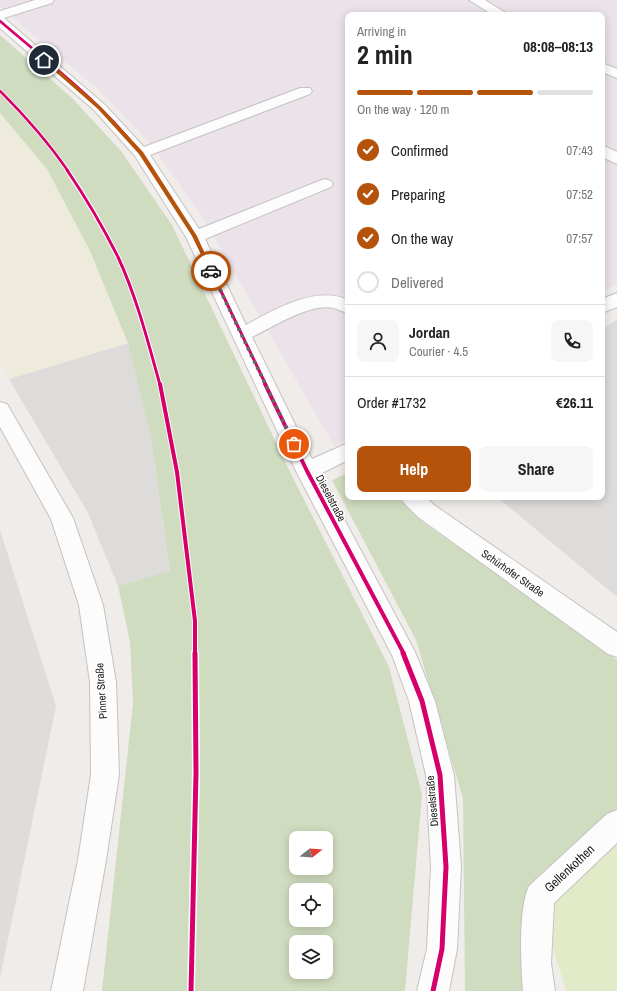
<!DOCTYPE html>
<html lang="en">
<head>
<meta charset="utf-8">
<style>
  body { margin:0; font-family:"Archivo Narrow",sans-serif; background:#f6f6f6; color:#222; height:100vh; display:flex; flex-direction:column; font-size:15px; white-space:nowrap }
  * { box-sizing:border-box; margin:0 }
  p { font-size:13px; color:#767676 }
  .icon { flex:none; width:22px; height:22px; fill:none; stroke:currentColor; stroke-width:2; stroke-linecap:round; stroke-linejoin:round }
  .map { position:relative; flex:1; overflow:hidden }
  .details { position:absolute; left:345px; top:12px; width:260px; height:488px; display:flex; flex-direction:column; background:#fff; border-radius:8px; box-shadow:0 2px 10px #0003 }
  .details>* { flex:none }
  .needle { width:26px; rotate:73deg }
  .fabs { position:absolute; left:289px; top:831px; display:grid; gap:8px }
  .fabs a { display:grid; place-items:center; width:44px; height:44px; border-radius:8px; background:#fff; box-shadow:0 2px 10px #0003; font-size:20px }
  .pin { position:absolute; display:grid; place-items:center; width:34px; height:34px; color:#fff; margin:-17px; border:2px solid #fff; border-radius:50%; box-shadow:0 1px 4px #0007 }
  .courier { position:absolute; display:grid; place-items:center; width:40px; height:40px; margin:-20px; border:3px solid #b45309; border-radius:50%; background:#fff; color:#222; box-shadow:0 1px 5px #0007 }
  .summary em { font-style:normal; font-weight:800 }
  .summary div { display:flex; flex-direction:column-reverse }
  .summary { display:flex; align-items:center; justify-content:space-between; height:68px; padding:0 12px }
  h1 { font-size:26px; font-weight:800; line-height:30px }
  .bar { display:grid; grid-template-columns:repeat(4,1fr); gap:6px 4px; align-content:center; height:48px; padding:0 12px }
  .bar i { height:5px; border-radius:3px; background:#e0e0e0 }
  .bar .current { background:#b45309 }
  .bar p { grid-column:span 4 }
  .line { display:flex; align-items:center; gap:10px; padding:0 12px; border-top:1px solid #e0e0e0 }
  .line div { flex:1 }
  .round { display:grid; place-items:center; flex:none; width:42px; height:42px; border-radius:8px; background:#f6f6f6 }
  ol { padding:0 12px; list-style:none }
  li { display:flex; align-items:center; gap:12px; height:44px }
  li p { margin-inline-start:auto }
  li .icon { padding:4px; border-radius:50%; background:#b45309; color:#fff; stroke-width:4 }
  li:last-child { color:#767676 }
  li i { width:22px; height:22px; border:2px solid #e0e0e0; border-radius:50% }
  .cta { display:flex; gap:8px; margin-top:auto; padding:8px 12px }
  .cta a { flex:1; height:46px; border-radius:8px; background:#b45309; color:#fff; font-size:16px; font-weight:800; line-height:46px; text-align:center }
  .cta a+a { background:#f6f6f6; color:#222 }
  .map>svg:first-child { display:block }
</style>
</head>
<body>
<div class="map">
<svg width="617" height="991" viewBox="0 0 617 991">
  <rect width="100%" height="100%" fill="#efece9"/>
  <path fill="#dedcda" d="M617,320v277l-120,-100h105v-168z
    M128,343l23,94 19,135 -52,14 -30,-73 -79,-134z"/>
  <path fill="#ece2ea" d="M0,0h617v283l-15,9v-277h-254v423l-14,8 -132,-230 -53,-74 -50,-52 -99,-83z"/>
  <path fill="#efebdc" d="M0,113l47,56 43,82 38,92 -119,36 -9,-14z"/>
  <path fill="#e2ebc8" d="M617,842v149h-51l-26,-88z"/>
  <path fill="#d0dcbf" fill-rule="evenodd" d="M0,35l73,64 48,52 51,74 120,251 97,191 33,127 -17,197h-303l31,-288 -3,-61 -12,-56 52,-15 -19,-134 -23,-94 -38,-92 -43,-82 -47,-56zM296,838h30v30h-30zM296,890h30v30h-30zM296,942h30v30h-30z
    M348,473v24h52l24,26 193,137v151l-83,81 20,99h-89l-2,-193 -47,-158 -84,-160z"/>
  <path fill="#dfdddc" d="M0,530l56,176 -56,272z"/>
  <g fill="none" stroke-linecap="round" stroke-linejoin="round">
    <g stroke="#c4c3c1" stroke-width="2">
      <path id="minor" d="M35,0h19l-2,3 -48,15 101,87 39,42 156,-59h10l2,3 -2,3 -160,61 49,74 120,-48 6,-2 6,2 2,3 -2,3 -126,52 41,86c28,-15 70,-40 102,-25v13c-5,-1 -10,-4 -15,-5 -23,-5 -60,19 -81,29l60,122 36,-16v17l-28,14 95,178 20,49 19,74 7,92 -4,82 -8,42h-32l10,-42 4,-82 -5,-92 -17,-74 -17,-46 -96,-184 -110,-234 -51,-81 -40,-45 -95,-83v-17z
        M469,0h16l24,15h-16z
        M602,63l15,6v9l-15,-6z
        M602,145l15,7v12l-15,-7z
        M617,293v14l-15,6v-14z
        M0,402l7,2 66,114 30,87 13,77 3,93 -13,85 -23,131h-32l27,-131 13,-85 -1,-93 -11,-77 -28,-86 -51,-92z
        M401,497h25l8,8 183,127v25l-9,-3 -190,-137 -14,-14z
        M617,810v33l-63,60 -3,60 4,28h-32c-2,-27 -5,-81 6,-105l78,-72z"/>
    </g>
    <use href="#minor" fill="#fdfcfc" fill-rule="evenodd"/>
    <g stroke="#fff" stroke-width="4">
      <path id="cycleway-far3" d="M0,21c53,46 114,90 153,150
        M0,91c25,25 48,51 68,80"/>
    </g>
    <g stroke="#fff" stroke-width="5">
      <path id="cycleway-far2" d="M67,170c19,28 36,57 51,87 19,41 30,85 42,128
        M152,170l43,67 71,148"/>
    </g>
    <g stroke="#fff" stroke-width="6">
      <path id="cycleway-far1" d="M160,384l17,88 18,149v33
        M265,384l42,87 97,183"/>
    </g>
    <g stroke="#fff" stroke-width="8">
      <path id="cycleway" d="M403,653l19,48 18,74 6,92 -4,82 -9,42
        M191,991l5,-218 -1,-120"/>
    </g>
    <use href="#cycleway-far3" stroke="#d6006c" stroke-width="2.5"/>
    <use href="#cycleway-far2" stroke="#d6006c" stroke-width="3"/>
    <use href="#cycleway-far1" stroke="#d6006c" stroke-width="4"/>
    <use href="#cycleway" stroke="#d6006c" stroke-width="5"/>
  </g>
  <path fill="#b45309" d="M46,59l55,48 42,45 54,84 16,36 -4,-1 -17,-35 -53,-82 -41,-45 -56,-49z"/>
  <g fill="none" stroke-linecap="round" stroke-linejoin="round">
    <path stroke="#686766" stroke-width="4" stroke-dasharray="0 7.2" d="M211,271l83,173"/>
  </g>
  <g text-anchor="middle" stroke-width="3" stroke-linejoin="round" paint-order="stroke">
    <g font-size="11" fill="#202020" stroke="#fff">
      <text transform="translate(331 498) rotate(62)" y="4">Dieselstraße</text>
      <text transform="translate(513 573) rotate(35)" y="4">Schürhofer Straße</text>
      <text transform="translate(101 691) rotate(-94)" y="4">Pinner Straße</text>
      <text transform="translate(432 801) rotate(-95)" y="4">Dieselstraße</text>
    </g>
    <g font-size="13" fill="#202020" stroke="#fff">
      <text transform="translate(569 868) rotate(-43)" y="5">Gellenkothen</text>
    </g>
  </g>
</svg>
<div class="fabs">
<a><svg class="needle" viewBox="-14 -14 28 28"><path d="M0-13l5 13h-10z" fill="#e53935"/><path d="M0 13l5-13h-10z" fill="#767676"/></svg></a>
<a><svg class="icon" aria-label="locate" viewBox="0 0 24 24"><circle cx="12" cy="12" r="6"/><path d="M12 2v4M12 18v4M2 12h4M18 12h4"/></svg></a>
<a><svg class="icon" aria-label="layers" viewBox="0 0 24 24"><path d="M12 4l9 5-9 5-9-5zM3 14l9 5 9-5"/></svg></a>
</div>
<div class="pin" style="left:294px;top:444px;background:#ea580c"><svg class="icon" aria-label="bag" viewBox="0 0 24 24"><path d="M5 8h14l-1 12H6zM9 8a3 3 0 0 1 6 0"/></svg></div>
<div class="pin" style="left:44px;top:60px;background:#1f2937"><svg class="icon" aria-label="home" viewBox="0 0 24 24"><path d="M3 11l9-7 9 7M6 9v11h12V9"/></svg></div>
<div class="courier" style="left:211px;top:271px"><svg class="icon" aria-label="car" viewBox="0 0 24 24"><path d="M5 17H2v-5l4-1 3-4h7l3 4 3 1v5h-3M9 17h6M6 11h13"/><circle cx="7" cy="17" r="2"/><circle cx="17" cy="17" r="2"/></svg></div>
<section class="details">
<div class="summary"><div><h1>2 min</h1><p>Arriving in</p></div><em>08:08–08:13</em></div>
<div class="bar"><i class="current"></i><i class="current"></i><i class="current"></i><i></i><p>On the way · 120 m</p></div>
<ol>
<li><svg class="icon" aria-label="check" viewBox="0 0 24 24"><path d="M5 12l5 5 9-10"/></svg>Confirmed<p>07:43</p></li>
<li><svg class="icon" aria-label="check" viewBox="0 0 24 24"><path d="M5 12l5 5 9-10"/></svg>Preparing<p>07:52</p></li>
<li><svg class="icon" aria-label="check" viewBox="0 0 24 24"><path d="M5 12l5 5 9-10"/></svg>On the way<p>07:57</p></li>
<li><i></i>Delivered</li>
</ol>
<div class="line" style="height:72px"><a class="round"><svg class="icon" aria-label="person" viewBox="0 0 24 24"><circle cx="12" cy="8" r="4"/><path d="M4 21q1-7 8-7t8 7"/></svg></a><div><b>Jordan</b><p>Courier · 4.5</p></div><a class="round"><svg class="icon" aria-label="phone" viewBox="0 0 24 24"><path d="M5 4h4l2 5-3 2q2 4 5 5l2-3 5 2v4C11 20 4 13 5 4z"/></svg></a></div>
<div class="line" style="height:52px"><div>Order #1732</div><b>€26.11</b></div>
<div class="cta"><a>Help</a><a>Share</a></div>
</section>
</div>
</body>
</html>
